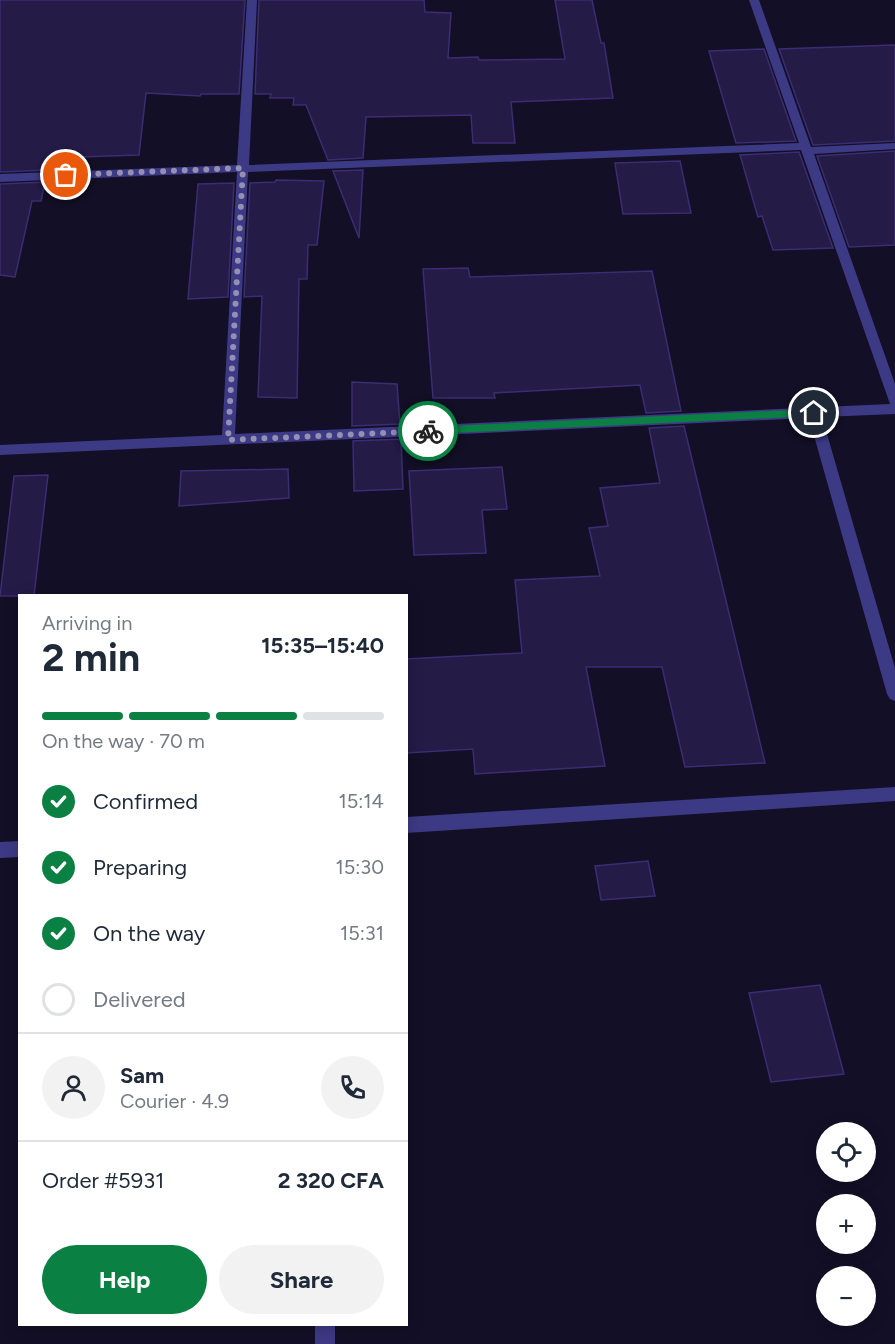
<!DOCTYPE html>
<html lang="en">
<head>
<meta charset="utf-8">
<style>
  body { margin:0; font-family:Figtree,sans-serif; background:#f2f2f3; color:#1f2937; height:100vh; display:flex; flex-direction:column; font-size:22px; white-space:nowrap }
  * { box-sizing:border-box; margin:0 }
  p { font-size:20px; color:#747a83 }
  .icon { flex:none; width:33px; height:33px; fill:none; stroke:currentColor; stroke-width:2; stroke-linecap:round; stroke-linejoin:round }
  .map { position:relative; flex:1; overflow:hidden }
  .drawer { position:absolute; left:18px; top:594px; width:390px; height:732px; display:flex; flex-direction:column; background:#fff; border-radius:0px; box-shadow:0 3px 15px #0003 }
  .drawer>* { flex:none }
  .fabs { position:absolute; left:816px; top:1122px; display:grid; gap:12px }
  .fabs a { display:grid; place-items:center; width:60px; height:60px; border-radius:50%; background:#fff; box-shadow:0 3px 15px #0003; font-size:30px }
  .pin { position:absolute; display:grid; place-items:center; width:51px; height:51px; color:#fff; margin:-26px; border:3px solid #fff; border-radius:50%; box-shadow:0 2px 6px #0007 }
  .courier { position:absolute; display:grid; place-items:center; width:60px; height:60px; margin:-30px; border:4px solid #0b8043; border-radius:50%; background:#fff; color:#222; box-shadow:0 2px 8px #0007 }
  .head em { font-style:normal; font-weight:700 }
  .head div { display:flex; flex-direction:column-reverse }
  .head { display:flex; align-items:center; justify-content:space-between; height:102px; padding:0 24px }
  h1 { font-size:39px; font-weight:700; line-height:45px }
  .bar { display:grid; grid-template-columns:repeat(4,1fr); gap:9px 6px; align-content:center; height:72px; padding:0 24px }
  .bar i { height:8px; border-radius:4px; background:#e0e1e3 }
  .bar .selected { background:#0b8043 }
  .bar p { grid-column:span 4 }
  .line { display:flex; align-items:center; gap:15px; padding:0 24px; border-top:2px solid #e0e1e3 }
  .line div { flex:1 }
  .round { display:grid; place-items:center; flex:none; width:63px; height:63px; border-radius:32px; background:#f2f2f3 }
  ol { padding:0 24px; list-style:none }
  li { display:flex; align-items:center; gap:18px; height:66px }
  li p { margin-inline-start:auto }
  li .icon { padding:6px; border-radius:50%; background:#0b8043; color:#fff; stroke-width:4 }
  li:last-child { color:#747a83 }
  li i { width:33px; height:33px; border:3px solid #e0e1e3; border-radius:50% }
  .cta { display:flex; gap:12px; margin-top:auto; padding:12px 24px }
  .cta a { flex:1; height:69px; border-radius:36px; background:#0b8043; color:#fff; font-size:24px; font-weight:700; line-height:69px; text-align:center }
  .cta a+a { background:#f2f2f3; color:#1f2937 }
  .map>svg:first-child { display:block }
</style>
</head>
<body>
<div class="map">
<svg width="895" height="1344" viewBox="0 0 895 1344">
  <rect width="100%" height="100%" fill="#130f26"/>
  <path fill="#241b47" stroke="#3b2d73" stroke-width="1.5" d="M0,0h245l-6,94h-38l-1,2 -54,-3 -7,62 -90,3 -2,12 -47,2z
    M259,0h165l1,12 26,1 -3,45 30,-1 1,3 86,-1 -10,-59h37l9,43h3l9,55 -102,4 4,41h-42l-2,-28 -105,2 -3,41 -35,2 -22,-55h-13l1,-7h-24l1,-4h-16z
    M895,45v96l-82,4 -34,-96z
    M764,49l32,92 -60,2 -27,-92z
    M895,151v94l-46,2 -32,-91z
    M799,152l34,96 -60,2 -11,-34 -4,1 -18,-62z
    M680,161l11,52 -68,1 -8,-51z
    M363,170l-4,68 -26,-67z
    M276,180l48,1 -7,64h-9l-1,34h-8l-2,119 -39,-1 4,-101 -18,1 6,-114 25,-1z
    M45,182l-4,19h-9l-17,76 -15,-2v-91z
    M234,183l-6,114 -40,2 10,-115z
    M468,268l2,9 182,-6 29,140 -35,2 -6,-28 -146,8 1,5h-62l-10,-129z
    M352,382l45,2 3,40 -48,2z
    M684,426l81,337 -80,4 -23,-100h-76l19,99 -130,8 -2,-25 -67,4v-94l116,-6 -7,-73 85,-4 -11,-48 19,-2 -8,-38 60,-5 -11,-55z
    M401,439l2,50 -49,2 -1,-50z
    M502,467l5,42 -25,1 4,43 -72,2 -5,-84z
    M288,469l1,29 -110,8 2,-35z
    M48,475l-14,121h-34l14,-120z
    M648,861l7,35 -54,4 -6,-34z
    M820,985l24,89 -73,8 -22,-89z"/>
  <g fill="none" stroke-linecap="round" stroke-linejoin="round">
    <path fill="#3d3a85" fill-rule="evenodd" d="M247,0h10l-8,165 550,-22 -50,-143h10l52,147 84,-4v6l-81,5 81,230v30l-73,3 73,251v33l-5,-2 -3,-5 -78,-276 -809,37v-10l222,-10 15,-263 -237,10v-8l237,-9zM801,150l89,254 -655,30 13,-262z
      M895,787v14l-489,32v-16z
      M20,841v16l-20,1v-16z
      M315,1324h20v20h-20z"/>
  </g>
  <path fill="#0b8043" d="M814,409l4,4 -4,3 -386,18 -4,-3 4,-4z"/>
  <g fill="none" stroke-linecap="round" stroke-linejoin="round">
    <path stroke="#948fb3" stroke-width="6" stroke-dasharray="0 10.8" d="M66,175l177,-7 -15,272 200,-9"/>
  </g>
</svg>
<div class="fabs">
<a><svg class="icon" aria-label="locate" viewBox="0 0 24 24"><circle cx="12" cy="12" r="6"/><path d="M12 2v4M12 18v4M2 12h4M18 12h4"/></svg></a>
<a>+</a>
<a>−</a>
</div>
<div class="pin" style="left:66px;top:175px;background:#ea580c"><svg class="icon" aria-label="bag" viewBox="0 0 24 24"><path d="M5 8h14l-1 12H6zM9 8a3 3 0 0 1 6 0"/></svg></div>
<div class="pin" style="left:814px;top:413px;background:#1f2937"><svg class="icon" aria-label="home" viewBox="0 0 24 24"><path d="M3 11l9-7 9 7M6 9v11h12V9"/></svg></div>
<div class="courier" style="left:428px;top:431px"><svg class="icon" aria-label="bike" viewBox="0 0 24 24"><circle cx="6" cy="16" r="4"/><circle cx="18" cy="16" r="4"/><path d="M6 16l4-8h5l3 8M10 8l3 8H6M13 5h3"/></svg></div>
<section class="drawer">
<div class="head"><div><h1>2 min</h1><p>Arriving in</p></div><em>15:35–15:40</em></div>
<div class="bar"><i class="selected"></i><i class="selected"></i><i class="selected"></i><i></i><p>On the way · 70 m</p></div>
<ol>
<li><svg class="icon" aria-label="check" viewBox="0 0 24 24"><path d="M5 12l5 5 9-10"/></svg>Confirmed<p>15:14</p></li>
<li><svg class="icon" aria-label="check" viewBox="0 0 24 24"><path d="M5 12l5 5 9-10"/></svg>Preparing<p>15:30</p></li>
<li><svg class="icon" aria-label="check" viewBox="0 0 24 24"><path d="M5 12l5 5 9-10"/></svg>On the way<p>15:31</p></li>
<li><i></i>Delivered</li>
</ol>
<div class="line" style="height:108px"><a class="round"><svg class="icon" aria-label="person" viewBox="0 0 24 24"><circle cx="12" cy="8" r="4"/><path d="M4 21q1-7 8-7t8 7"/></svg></a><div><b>Sam</b><p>Courier · 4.9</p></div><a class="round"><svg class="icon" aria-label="phone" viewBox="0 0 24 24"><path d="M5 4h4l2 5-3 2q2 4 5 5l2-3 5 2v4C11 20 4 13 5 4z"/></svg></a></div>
<div class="line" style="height:78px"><div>Order #5931</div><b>2 320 CFA</b></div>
<div class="cta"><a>Help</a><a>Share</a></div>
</section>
</div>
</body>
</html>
